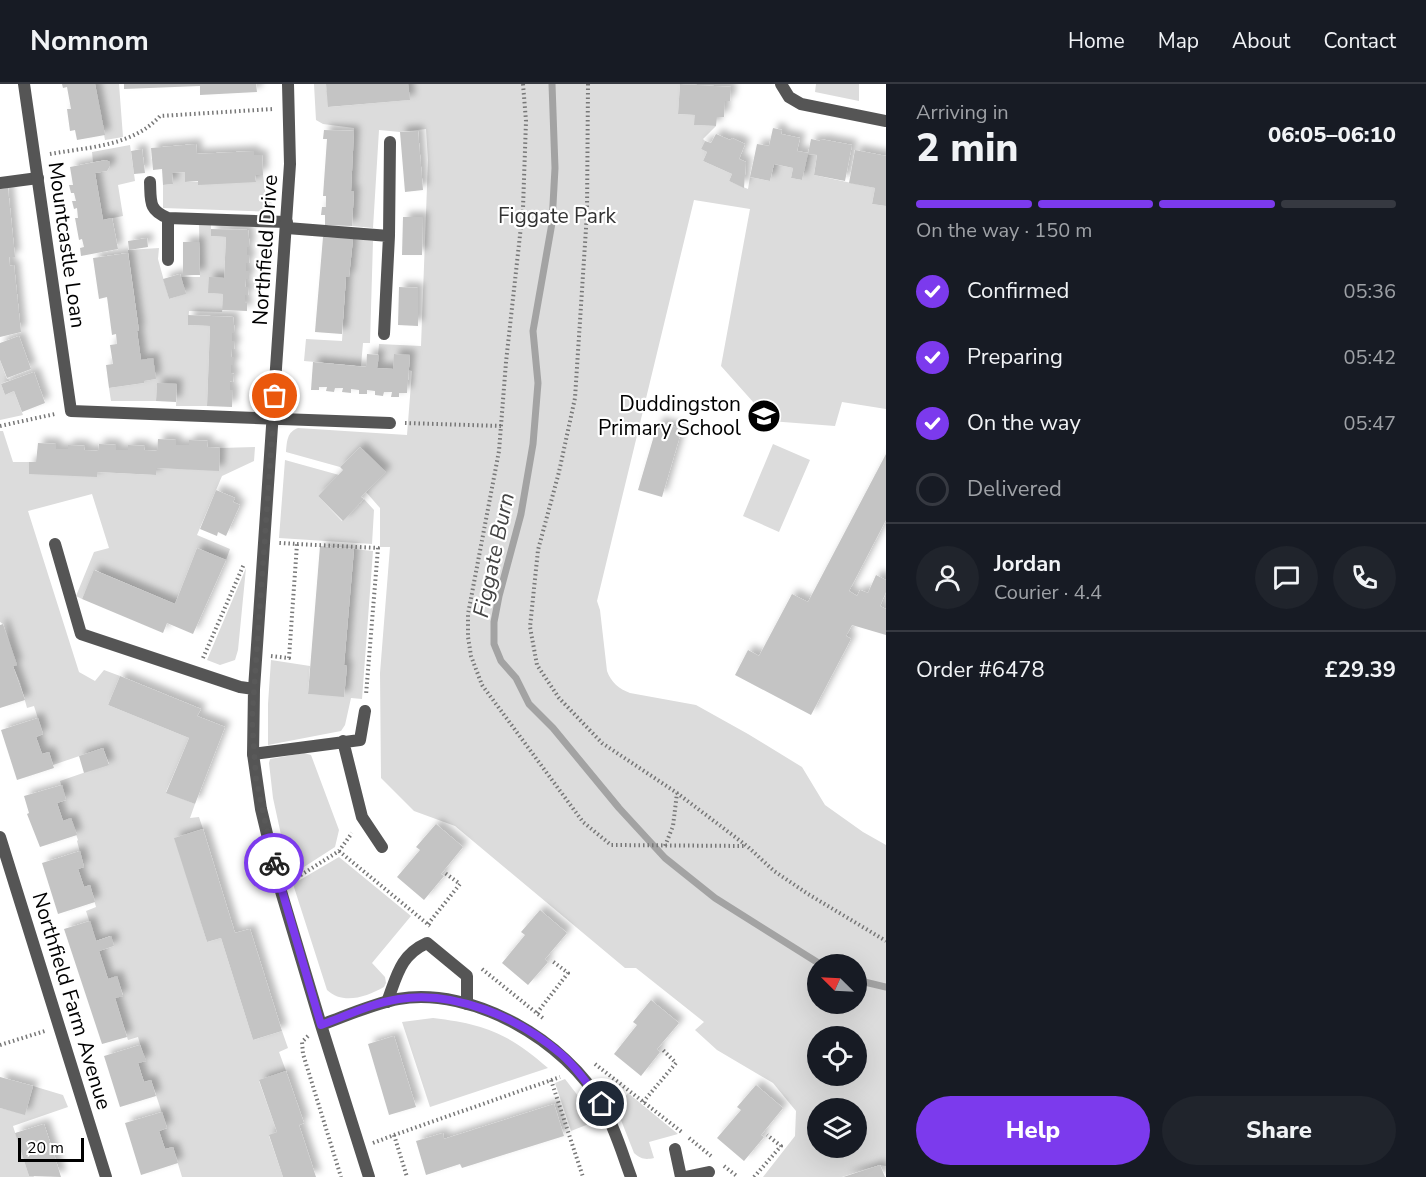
<!DOCTYPE html>
<html lang="en">
<head>
<meta charset="utf-8">
<style>
  body { margin:0; font-family:"Nunito Sans",sans-serif; background:#20242c; color:#f1f3f6; height:100vh; display:flex; flex-direction:column; font-size:22px; white-space:nowrap }
  * { box-sizing:border-box; margin:0 }
  p { font-size:20px; color:#9ea1a6 }
  .icon { flex:none; width:33px; height:33px; fill:none; stroke:currentColor; stroke-width:2; stroke-linecap:round; stroke-linejoin:round }
  .map { position:relative; flex:1; overflow:hidden }
  .drawer { display:flex; flex-direction:column; background:#171b24; width:540px }
  .drawer>* { flex:none }
  .needle { width:39px; rotate:294deg }
  .fabs { position:absolute; left:807px; top:870px; display:grid; gap:12px }
  .fabs a { display:grid; place-items:center; width:60px; height:60px; border-radius:50%; background:#171b24; box-shadow:0 6px 24px #0002; font-size:30px }
  .scale { position:absolute; left:18px; bottom:15px; width:66px; box-sizing:border-box; padding-left:6px; border:3px solid #000; border-top:0; font-size:16px; line-height:21px; white-space:nowrap; color:#000; -webkit-text-stroke:4px #fff; paint-order:stroke }
  .pin { position:absolute; display:grid; place-items:center; width:51px; height:51px; color:#fff; margin:-26px; border:3px solid #fff; border-radius:50%; box-shadow:0 2px 6px #0007 }
  .courier { position:absolute; display:grid; place-items:center; width:60px; height:60px; margin:-30px; border:4px solid #7c3aed; border-radius:50%; background:#fff; color:#222; box-shadow:0 2px 8px #0007 }
  .headline em { font-style:normal; font-weight:800 }
  .headline div { display:flex; flex-direction:column-reverse }
  .headline { display:flex; align-items:center; justify-content:space-between; height:102px; padding:0 30px }
  h1 { font-size:39px; font-weight:800; line-height:45px }
  .bar { display:grid; grid-template-columns:repeat(4,1fr); gap:9px 6px; align-content:center; height:72px; padding:0 30px }
  .bar i { height:8px; border-radius:4px; background:#363941 }
  .bar .selected { background:#7c3aed }
  .bar p { grid-column:span 4 }
  .line { display:flex; align-items:center; gap:15px; padding:0 30px; border-top:2px solid #363941 }
  .line div { flex:1 }
  .round { display:grid; place-items:center; flex:none; width:63px; height:63px; border-radius:32px; background:#20242c }
  ol { padding:0 30px; list-style:none }
  li { display:flex; align-items:center; gap:18px; height:66px }
  li p { margin-inline-start:auto }
  li .icon { padding:6px; border-radius:50%; background:#7c3aed; color:#fff; stroke-width:4 }
  li:last-child { color:#9ea1a6 }
  li i { width:33px; height:33px; border:3px solid #363941; border-radius:50% }
  .button { display:flex; gap:12px; margin-top:auto; padding:12px 30px }
  .button a { flex:1; height:69px; border-radius:36px; background:#7c3aed; color:#fff; font-size:24px; font-weight:800; line-height:69px; text-align:center }
  .button a+a { background:#20242c; color:#f1f3f6 }
  header { display:flex; align-items:center; gap:36px; box-sizing:border-box; height:84px; padding:0 30px; background:#171b24; border-bottom:2px solid #363941 }
  header strong { font-size:28px }
  nav { display:flex; gap:33px; margin-inline-start:auto; font-size:21px }
  main { display:flex; flex:1; min-height:0 }
  .map>svg:first-child { display:block }
</style>
</head>
<body>
<header>
<strong>Nomnom</strong>
<nav><a>Home</a><a>Map</a><a>About</a><a>Contact</a></nav>
</header>
<main>
<div class="map">
<svg width="886" height="1093" viewBox="0 0 886 1093">
  <defs>
    <filter id="shadow"><feDropShadow dx="5.5" dy="-5.5" stdDeviation="3" flood-color="#0004"/></filter>
  </defs>
  <rect width="100%" height="100%" fill="#fff"/>
  <path fill="#dcdcdc" fill-rule="evenodd" d="M95,0h24l4,53 -18,3z
    M314,0h12l3,23 80,-7 -1,-16h289h-17l-2,30 17,1v10l21,1 -13,13 2,2 -4,8 6,3 -4,9 29,13 -3,7 19,8 2,-12 20,4 4,-17 19,4 -2,10 11,2 5,-26 10,1 -3,20 61,13 -3,16 14,2v203l-44,-7 -7,24 -65,-5 -49,-55 29,-157 -56,-9 -97,401 3,9 7,61c4,11 12,18 23,22l66,12 52,29 54,33 23,38 38,27 23,13v321l-6,-1 -38,12h-79l32,-41 1,-25 -23,-28 -56,-33 -22,-20 9,-8 -68,-54h-11l-170,-142 -41,-15 -33,-33 -1,-105 10,-126h-10v-39l-14,-16 19,-20 -25,-25 -20,20 -54,-15c1,-11 1,-20 12,-24l109,7 5,-64 -3,-1 1,-14 -15,-2 -2,15 -16,-1 2,-24 42,2 7,-186 -2,-31 -26,3 -21,-2 -6,98 -21,-2 2,-35h-3l3,-63 -31,-4 -7,-4zM818,880h38v40h-38zM818,952h38v40h-38zM818,1024h38v40h-38z
    M816,0h43v17l-44,-9z
    M130,61l5,36 -17,4 5,31 -20,4 -8,-47 12,-2 3,-5 -1,-4 -3,-2 -13,2 -1,-10z
    M185,88v10l71,-1 -1,-6h8l2,16 9,16v5l-111,-4v-23l10,-1 -1,-11z
    M199,139h12v13l15,1 -2,41h-15v15l14,1 -1,18 -33,-1 -1,14 22,1 -3,80h-31l1,-22h-20l-1,17h-45l-2,-13 35,-5v-2l12,-2 -15,-19 -4,-29h2l-11,-81 31,-2 -1,11 11,40 16,-5 -4,-17h19z
    M353,155l20,2 -3,102h-7l-2,23 -57,-5 2,-22 36,2 4,-64h3z
    M0,276l7,19 3,1 -9,4 4,11 9,-4 9,24 -23,5z
    M0,347h3l10,31h16v12l68,-2 59,3v-7l63,2 1,-22 35,-1 -1,14 -32,15 -25,59 33,14 -4,11 -29,-12 -22,56 -80,-34 -13,29 -6,-3 18,-44 15,-4 -17,-54 -64,17 51,161 16,9 9,-11 16,6 -12,29 81,33 -23,54 29,12 -5,14 9,-1 4,12 -28,9 32,104 14,-4 32,102 29,-9 6,17 -9,4 7,19 -27,10 18,51 -8,4 14,41h-101l-9,-30 -8,2 -6,-18 8,-3 -16,-48 -7,2 -6,-19 7,-2 -7,-24 -10,3 -13,-42 8,-3 -6,-18 -9,2 -9,-28 15,-5 -4,-10 -14,5 -10,-30 10,-4 -6,-22 -6,2 -6,-18 6,-2 -7,-26 1,-1 -7,-21 -8,2 -6,-18 9,-3 -6,-19 49,-17 -6,-16 -50,17 -4,-13 -7,2 -6,-17 7,-3 -9,-28 -7,2 -7,-26 -7,-16 3,-1 -13,-41 -3,-2z
    M773,360l37,16 -31,72 -36,-16z
    M285,376l54,15 -21,21 24,25 22,-22 10,11 -2,34 -93,-6z
    M354,465l19,2 -11,148 -11,-1 -6,27 -4,6 -73,14v-41l3,-44 39,6 -2,28 36,2 3,-30 -3,-1z
    M246,484l-8,82 -3,10 -15,5 -13,-5z
    M304,669l7,2 28,75 -4,17 -45,29 -17,-78 -4,-35 1,-4z
    M339,773l72,59 -39,47 13,14 1,6 -2,4c-18,10 -41,18 -57,3l-34,-106z
    M433,934c52,6 76,16 115,50l-118,39 -28,-85z
    M565,995l31,40 -2,3 -23,9 -16,-48z
    M33,1002l30,9 5,12 -55,19 16,50 4,-1 1,2h-34v-69l25,6z
    M628,1009l50,41 -29,8 5,16c-9,2 -13,1 -20,-5l-17,-43 2,-6z"/>
  <g fill="none" stroke-linecap="round" stroke-linejoin="round">
    <path stroke="#a3a3a3" stroke-width="7" d="M552,0l3,84 -3,55 -19,108 5,52 -5,61 -12,70 -22,82 -5,26v22l7,17 15,17 13,26 24,24 66,80 46,50 50,40 105,66
      M856,896l30,7"/>
  </g>
  <path fill="#c4c4c4" filter="url(#shadow)" d="M62,0h33l10,51 -28,5 -2,-10 -5,1 -3,-22h4l-4,-22 -4,1z
    M124,0h132l1,8 -57,3v-9l-76,3z
    M326,0h82l2,16 -82,7z
    M680,0l51,3 -1,14h-5l-1,16h-7l-1,9 -22,-1 1,-10 -17,-1z
    M773,44l9,2 -1,4 19,4 -3,13 11,2 -6,27 -11,-2 2,-10 -19,-4 -4,17 -20,-4 7,-33 12,2z
    M324,46l30,1 -3,60h3l-2,35 -27,-1v-10h-4l1,-8h4v-11h-3l4,-57h-4z
    M418,47l5,59 -18,2 -5,-60z
    M716,50l14,6 2,-2 13,6 -6,15 7,3 -2,26 -15,-7 3,-7 -29,-13 4,-9 -6,-3 4,-8 6,2z
    M811,55l9,2v-2l32,6 -7,36 -31,-6 3,-20 -9,-1z
    M196,60l1,10 57,-3v4h8l1,20h-8l1,7 -58,3v-4l-13,1v-10l-13,1 1,11 -10,1 -1,-16 -9,1 -2,-22z
    M142,65l3,24 -11,1 -3,-23z
    M855,66l31,6v50l-14,-2 3,-16 -26,-5z
    M106,76l4,2v4l-3,5 -12,2 8,47 9,-2 6,31 -37,7 -1,-8 4,-1 -2,-8 -3,1 -4,-22h3l-1,-10 -3,1 -2,-8h4l-2,-8h-3l-2,-8h4l-3,-18z
    M8,104l7,69h-6l1,9 4,-1 7,67 -21,5v-148z
    M403,133h20l-1,38h-20z
    M211,145l37,1 2,17h-3v8h3l-1,8h-3v8h3v8h-3l-1,8h4l-1,8h-3v8h2v8l-25,-1 1,-16 -15,-1 1,-16 15,1 2,-41 -15,-1z
    M323,153l30,2 -4,38h-3l-4,57 -27,-2z
    M147,154l1,9 -19,3 -1,-9z
    M183,158h16l1,33h-17z
    M128,169l11,78h-2l4,29 12,-2 3,21 -12,2v2l-35,5 -3,-23 7,-1 -3,-19 7,-1 -1,-10 -4,1 -5,-38 -8,2 -6,-41z
    M180,190l6,20 -17,5 -6,-20z
    M399,203l19,1v38l-20,-1z
    M188,231l45,2 2,16h-3v8h3l-1,8h-2l-1,8h3v8h-3v8l3,1 -1,8 -3,-1v9h3l-1,17 -25,-1 3,-80 -22,-1z
    M19,252l12,33 -24,9 -7,-18v-17z
    M367,270l12,1 -2,13 16,1 1,-15 16,1 -3,38h-8v4h-8l1,-5h-8l-1,4 -8,-1v-4l-8,-1v4h-8v-4l-8,-1v4l-9,-1 1,-4h-8l-1,4 -8,-1 1,-4h-8v3h-8l2,-28 53,5z
    M34,288l11,31 -23,9 -8,-21 -9,4 -4,-11z
    M157,299l20,1 -1,18 -20,-1z
    M658,338l24,7 -20,68 -24,-7z
    M158,355l18,1v5h13v-5l19,1 -1,6 13,1 -1,23 -63,-3v7l-59,-3v5l-68,-3v-12h7l2,-19 18,1v5h12v-4l17,1 -1,4 14,1 1,-7 17,1v5h12v-5l17,1 -1,4 13,1z
    M360,363l26,25 -25,25 3,2 -21,22 -25,-25 25,-26 -3,-3z
    M886,370v66l-37,71 8,5 3,-6 8,3 8,-18 10,5v12l-6,14 6,3v26l-34,-10 -6,11 5,3 -40,76 -76,-40 13,-25 11,6 33,-62 16,8z
    M216,406l19,8 -2,4 7,3 -14,31 -8,-4 -1,4 -17,-7z
    M320,462l34,3 -10,116 3,1 -3,31 -36,-3z
    M197,464l29,12 -33,74 -26,-11 -4,10 -81,-34 12,-29 81,34z
    M3,540l14,41 -4,1 12,34 -25,8v-83z
    M120,592l81,33 -4,7 28,11 -30,77 -29,-11 23,-55 -81,-33z
    M38,634l5,16 -7,3 6,17 7,-2 5,16 -37,12 -16,-50z
    M103,664l6,17 -25,8 -5,-17z
    M62,701l4,15 -9,3 6,18 8,-3 6,17 -37,12 -13,-33 2,-1 -5,-17z
    M436,740l27,23 -22,27 3,2 -20,24 -27,-23 23,-27 -4,-3z
    M203,745l32,104 15,-4 32,102 -29,9 -32,-102 -14,4 -33,-104z
    M80,767l4,16 -6,2 6,18 6,-2 5,17 -37,12 -16,-51z
    M540,826l27,23 -22,26 3,3 -20,23 -26,-22 23,-28 -4,-3z
    M90,837l6,20 15,-5 3,10 -15,5 9,28 9,-3 6,20 -8,2 12,39 -25,7 -38,-115z
    M651,916l28,23 -22,26 3,3 -19,24 -27,-22 23,-29 -4,-3z
    M394,952l22,71 -27,8 -21,-71z
    M140,961l6,16 -8,2 3,10 3,9 7,-2 5,16 -36,11 -16,-51z
    M286,987l18,52 -5,2 17,52h-33l-14,-42 8,-3 -18,-52z
    M0,993l33,9 -8,29 -25,-7z
    M756,1001l27,23 -22,27 3,2 -20,24 -27,-23 24,-28 -4,-3z
    M554,1020l10,32 -102,32 -2,-4 -34,11 -10,-34 27,-8 1,6z
    M162,1028l5,16 -8,3 6,18 8,-2 5,16 -37,12 -16,-52z
    M44,1040l9,27 8,26 -32,-1 -14,-43z
    M880,1081l5,12h-42z"/>
  <g fill="none" stroke-linecap="round" stroke-linejoin="round">
    <path stroke="#777" stroke-width="4" stroke-dasharray="1.5 3" stroke-linecap="butt" d="M523,0l3,37 -3,87 -17,154 -7,89 -31,163v23l3,19 11,29 101,137 28,23 135,1
      M588,0l-1,129 -12,185 -16,74 -21,78 -8,77 7,38 22,33 43,45 75,50 70,53 27,25 34,23 78,47
      M50,70c39,-7 83,-8 110,-38l113,-7
      M405,339l96,3
      M0,342l55,-12
      M297,460l81,4 -12,147
      M271,572l18,2 8,-114 -18,-1
      M203,574l41,-94
      M665,762l8,-20 4,-33
      M339,767l91,75
      M293,796l46,-29 13,-18
      M428,840l32,-40 -15,-11
      M482,885l62,50
      M537,929l31,-40 -17,-13
      M308,952l-6,6 1,12 38,123
      M0,961l45,-14
      M595,980l88,69
      M551,996l32,97
      M643,1018l33,-39 -14,-14
      M394,1051l166,-58
      M689,1054l22,18
      M373,1059l21,-8 13,42
      M724,1082l14,11
      M754,1093l27,-31 -14,-11"/>
    <path stroke="#555" stroke-width="12" d="M150,98c1,19 -2,28 18,36l119,4
      M0,99l38,-5
      M287,144l102,8
      M168,176v-42
      M384,250l5,-98 1,-94
      M343,657l19,76 20,30
      M253,670l107,-14 5,-29
      M387,918c10,-26 13,-47 40,-59l40,33v28
      M675,1065l6,28
      M685,1093l24,-5"/>
    <path stroke="#555" stroke-width="12" d="M24,0l47,327 319,12
      M288,0l2,80 -36,525 -1,65 8,55 19,79 41,137 48,152
      M781,0l8,13 12,7 85,17
      M55,460l26,90 159,53 14,2
      M0,753l106,340
      M321,941c25,-9 51,-21 77,-26 75,-13 168,42 204,106 13,23 20,48 29,72"/>
  </g>
  <g fill="none" stroke-linecap="round" stroke-linejoin="round">
    <path stroke="#595959" stroke-width="6" stroke-dasharray="0 10.8" d="M274,779l-18,-84 -4,-60 23,-323"/>
    <path stroke="#7c3aed" stroke-width="8" d="M274,779l47,162c25,-9 51,-22 78,-26 56,-9 120,19 162,55 16,14 28,32 41,50"/>
  </g>
  <defs>
    <g id="school-disc" transform="scale(1.725)"><circle r="9.5" fill="#000" stroke="#fff"/><path d="M0-5L7-2L0 1L-7-2ZM-4 1L0 2.5L4 1V4Q0 6-4 4Z" fill="#fff"/></g>
  </defs>
  <g fill-rule="evenodd">
    <use href="#school-disc" x="764" y="332"/>
  </g>
  <g text-anchor="middle" stroke-width="4.5" stroke-linejoin="round" paint-order="stroke">
    <g font-size="21" fill="#333" stroke="#fff">
      <text x="557" y="139">Figgate Park</text>
    </g>
    <g font-size="21" fill="#000" stroke="#fff">
      <text transform="translate(67 161) rotate(82)" y="7">Mountcastle Loan</text>
      <text transform="translate(265 166) rotate(-86)" y="7">Northfield Drive</text>
      <text transform="translate(72 917) rotate(73)" y="7">Northfield Farm Avenue</text>
    </g>
    <g font-size="21" fill="#000" stroke="#fff" text-anchor="end">
      <text x="741" y="327">Duddingston<tspan x="741" dy="24">Primary School</tspan></text>
    </g>
    <g font-size="22" font-style="italic" fill="#444" stroke="#fff">
      <text transform="translate(493 471) rotate(-78)" y="8">Figgate Burn</text>
    </g>
  </g>
</svg>
<div class="fabs">
<a><svg class="needle" viewBox="-14 -14 28 28"><path d="M0-13l5 13h-10z" fill="#e53935"/><path d="M0 13l5-13h-10z" fill="#9ea1a6"/></svg></a>
<a><svg class="icon" aria-label="locate" viewBox="0 0 24 24"><circle cx="12" cy="12" r="6"/><path d="M12 2v4M12 18v4M2 12h4M18 12h4"/></svg></a>
<a><svg class="icon" aria-label="layers" viewBox="0 0 24 24"><path d="M12 4l9 5-9 5-9-5zM3 14l9 5 9-5"/></svg></a>
</div>
<div class="scale">20 m</div>
<div class="pin" style="left:275px;top:312px;background:#ea580c"><svg class="icon" aria-label="bag" viewBox="0 0 24 24"><path d="M5 8h14l-1 12H6zM9 8a3 3 0 0 1 6 0"/></svg></div>
<div class="pin" style="left:602px;top:1020px;background:#1f2937"><svg class="icon" aria-label="home" viewBox="0 0 24 24"><path d="M3 11l9-7 9 7M6 9v11h12V9"/></svg></div>
<div class="courier" style="left:274px;top:779px"><svg class="icon" aria-label="bike" viewBox="0 0 24 24"><circle cx="6" cy="16" r="4"/><circle cx="18" cy="16" r="4"/><path d="M6 16l4-8h5l3 8M10 8l3 8H6M13 5h3"/></svg></div>
</div>
<section class="drawer">
<div class="headline"><div><h1>2 min</h1><p>Arriving in</p></div><em>06:05–06:10</em></div>
<div class="bar"><i class="selected"></i><i class="selected"></i><i class="selected"></i><i></i><p>On the way · 150 m</p></div>
<ol>
<li><svg class="icon" aria-label="check" viewBox="0 0 24 24"><path d="M5 12l5 5 9-10"/></svg>Confirmed<p>05:36</p></li>
<li><svg class="icon" aria-label="check" viewBox="0 0 24 24"><path d="M5 12l5 5 9-10"/></svg>Preparing<p>05:42</p></li>
<li><svg class="icon" aria-label="check" viewBox="0 0 24 24"><path d="M5 12l5 5 9-10"/></svg>On the way<p>05:47</p></li>
<li><i></i>Delivered</li>
</ol>
<div class="line" style="height:108px"><a class="round"><svg class="icon" aria-label="person" viewBox="0 0 24 24"><circle cx="12" cy="8" r="4"/><path d="M4 21q1-7 8-7t8 7"/></svg></a><div><b>Jordan</b><p>Courier · 4.4</p></div><a class="round"><svg class="icon" aria-label="chat" viewBox="0 0 24 24"><path d="M4 5h16v11H9l-5 4z"/></svg></a><a class="round"><svg class="icon" aria-label="phone" viewBox="0 0 24 24"><path d="M5 4h4l2 5-3 2q2 4 5 5l2-3 5 2v4C11 20 4 13 5 4z"/></svg></a></div>
<div class="line" style="height:78px"><div>Order #6478</div><b>£29.39</b></div>
<div class="button"><a>Help</a><a>Share</a></div>
</section>
</main>
</body>
</html>
